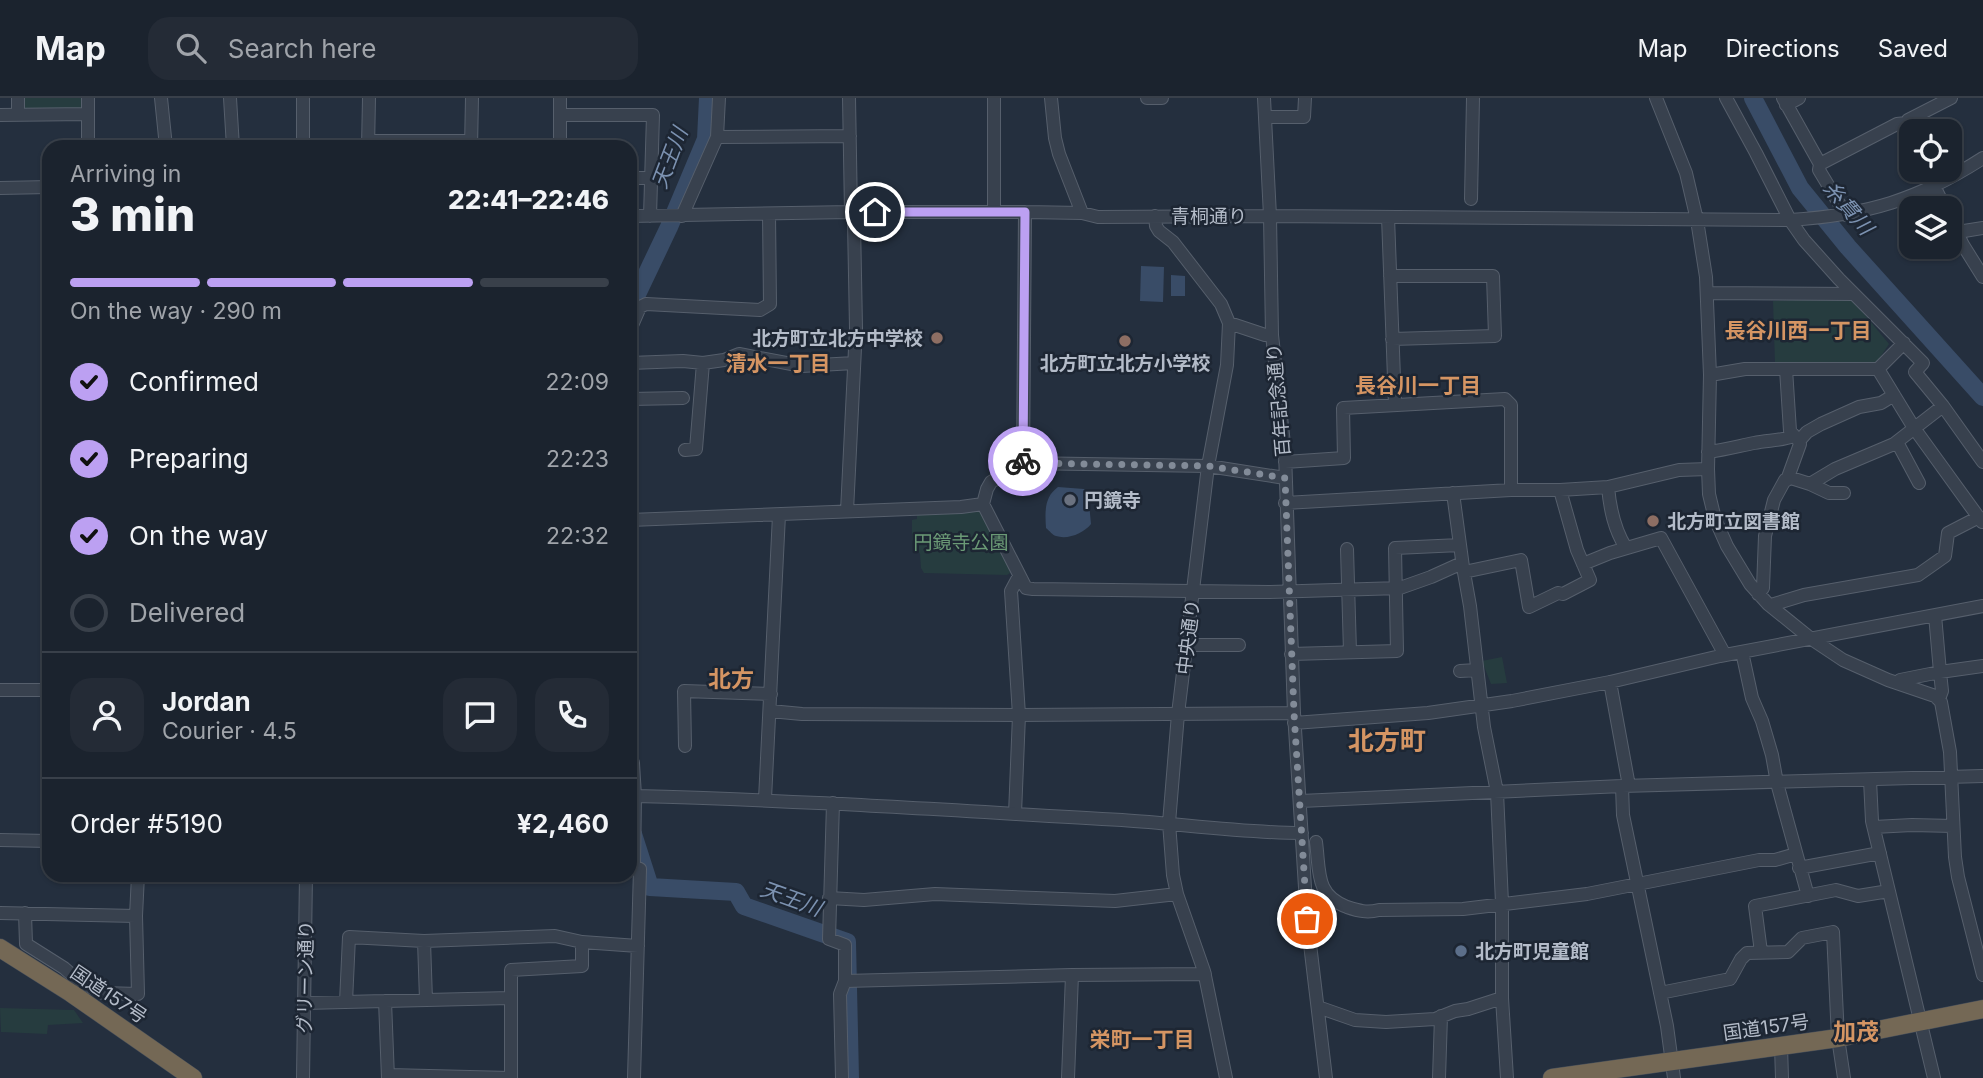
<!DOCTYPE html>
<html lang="en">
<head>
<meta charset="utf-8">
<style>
  body { margin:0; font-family:Inter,"Noto Sans JP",sans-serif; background:#242b36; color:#f1f3f6; height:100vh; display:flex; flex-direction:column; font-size:26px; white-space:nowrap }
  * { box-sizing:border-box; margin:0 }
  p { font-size:23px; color:#a0a4aa }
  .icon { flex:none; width:38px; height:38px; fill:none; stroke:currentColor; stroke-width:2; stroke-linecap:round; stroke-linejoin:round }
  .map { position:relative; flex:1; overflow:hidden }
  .side { position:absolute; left:42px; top:42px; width:595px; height:742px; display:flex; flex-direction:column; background:#1b232e; border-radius:21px; box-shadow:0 2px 5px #0004,0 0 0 2px #39404a }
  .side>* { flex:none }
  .fabs { position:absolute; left:1899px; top:21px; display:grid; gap:14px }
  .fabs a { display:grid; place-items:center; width:63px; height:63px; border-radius:14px; background:#1b232e; box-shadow:0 2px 5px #0004,0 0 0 2px #39404a; font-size:35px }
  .pin { position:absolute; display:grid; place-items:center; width:60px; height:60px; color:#fff; margin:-30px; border:4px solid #fff; border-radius:50%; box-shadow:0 2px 7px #0007 }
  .courier { position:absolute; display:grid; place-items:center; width:70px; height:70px; margin:-35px; border:5px solid #bca0f2; border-radius:50%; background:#fff; color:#222; box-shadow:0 2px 9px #0007 }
  .overview em { font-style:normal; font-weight:800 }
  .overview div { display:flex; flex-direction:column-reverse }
  .overview { display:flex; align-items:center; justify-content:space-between; height:119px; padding:0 28px }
  h1 { font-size:46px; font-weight:800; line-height:52px }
  .bar { display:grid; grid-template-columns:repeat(4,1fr); gap:10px 7px; align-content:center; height:84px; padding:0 28px }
  .bar i { height:9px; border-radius:5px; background:#39404a }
  .bar .current { background:#bca0f2 }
  .bar p { grid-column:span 4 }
  .line { display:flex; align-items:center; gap:18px; padding:0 28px; border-top:2px solid #39404a }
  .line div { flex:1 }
  .round { display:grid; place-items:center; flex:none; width:74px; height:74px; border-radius:21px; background:#242b36 }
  ol { padding:0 28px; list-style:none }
  li { display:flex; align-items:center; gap:21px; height:77px }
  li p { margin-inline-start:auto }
  li .icon { padding:7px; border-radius:50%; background:#bca0f2; color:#111; stroke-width:4 }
  li:last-child { color:#a0a4aa }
  li i { width:38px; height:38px; border:4px solid #39404a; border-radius:50% }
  header { display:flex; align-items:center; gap:42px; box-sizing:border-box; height:98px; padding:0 35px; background:#1b232e; border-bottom:2px solid #39404a }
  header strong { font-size:33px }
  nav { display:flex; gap:38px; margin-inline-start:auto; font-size:24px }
  .search { width:490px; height:63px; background:#242b36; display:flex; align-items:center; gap:18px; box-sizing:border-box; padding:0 24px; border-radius:21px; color:#a0a4aa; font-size:26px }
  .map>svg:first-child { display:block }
</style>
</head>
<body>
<header>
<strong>Map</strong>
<div class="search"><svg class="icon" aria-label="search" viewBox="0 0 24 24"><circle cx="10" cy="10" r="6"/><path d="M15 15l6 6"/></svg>Search here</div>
<nav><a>Map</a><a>Directions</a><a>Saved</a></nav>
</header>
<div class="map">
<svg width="1983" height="980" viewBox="0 0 1983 980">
  <rect width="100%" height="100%" fill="#242f3e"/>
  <path fill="#263c3f" d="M23,0h60v9l-3,3 -53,1 -4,-4z
    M1851,200l38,46 -14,21 -100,-1 -2,-63z
    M975,412l7,2 27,50 1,11 -3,2 -83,-2 -3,-5 -1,-14 -8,-14v-20l5,-1v-7z
    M1502,559l5,26 -16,1 -9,-23z
    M0,910l74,2 9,13 -35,2 -1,9 -46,-2z"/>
  <path fill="#394c67" d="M1141,168l23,1 -1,35 -23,-1z
    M1171,177l14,1v20h-14z
    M1058,389l26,2 4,4 3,31c-7,9 -23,16 -35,12 -4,-1 -6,-5 -10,-8 -1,-16 -2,-31 12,-41z"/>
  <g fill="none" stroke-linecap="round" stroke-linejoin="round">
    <path stroke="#394c67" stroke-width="18" d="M1753,0l47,90 48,59 135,150
      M630,211l39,-82 37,-88 2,-41
      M633,736l17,53 86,5 8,14 103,36 3,136"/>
    <g stroke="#565f6c" stroke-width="14">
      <path id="minor" d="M18,0v17
        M88,0v49
        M161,0l5,49
        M230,0l3,49
        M303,0v49
        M560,0v49
        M1051,0l4,40 4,16 23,59
        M1147,0h15
        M1264,0l6,118 2,119 13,118 9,260 13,206 19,159
        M1656,0l30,75 11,47 9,57 4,98 -2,94 1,25 6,25 12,27 23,38 18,20 42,34 33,22 45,20 47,16 6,6 9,50 5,105 3,20 25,98
        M1726,0l30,55 34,67 14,20 35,39 84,84 -8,9 28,34 40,56
        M1783,0l37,66 -1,6 27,45
        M1786,7l13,-7
        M0,17l88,-1
        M560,17h93l-3,101
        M1266,19h38l1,-19
        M1911,38l-5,-13 2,-3 43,-22
        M717,39l133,-1
        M368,43h103
        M368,49l1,-49
        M471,49l1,-49
        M1820,66l77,-40 9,-1
        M1926,72l19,38
        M630,80h21
        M0,90l49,-1
        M1471,101l2,-101
        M994,114v-114
        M630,118l221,-4h174l57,1 16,4 172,-1 520,4c77,-5 128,-20 193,-62
        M682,118l35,-79 2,-39
        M1155,118l1,10 3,5 14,11 48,62 8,19 -2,42 -19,101 -30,248 -9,109 4,52 4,19 27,77 22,107
        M1388,119l7,188
        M1950,120l13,27 20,32
        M1957,136l7,-3 19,-3
        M1390,178h103l2,60 -103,3
        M1708,195l146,1
        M1229,225l36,12h7
        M630,232l10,-23 6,-3 114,6 10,-6 -1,-90
        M630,265l53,-2 20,2 21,-3 15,-6 63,12 52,-3
        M1786,271l4,62 9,10 8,-9 14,-8 38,-17 22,-4 13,-8
        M1878,271l36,59 68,94
        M1710,277l35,-6h133l26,-26
        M630,301l53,-1
        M1897,344l22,41
        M685,352l11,-1 7,-86
        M1708,354c16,-2 31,-6 46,-9 14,-3 27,-2 40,-7
        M1285,364l59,-4 -1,-50 162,-9 6,6v85
        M1023,365l2,-251
        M1787,382l13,-36 -1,-3
        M1810,386l25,-15 59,-25 49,-38
        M1608,389c2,22 6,42 18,61
        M1453,395l10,74 7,39 14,121 13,65 5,111v95l5,80
        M1285,405l226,-13h49l48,-3 71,-17 29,-1
        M983,406l43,84 7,1 236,3 131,-4 31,-11 31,-14
        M847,413l9,-183 -2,-106 -3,-10 -2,-114
        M630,422l331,-13 22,-3 4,-15 4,-7 32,-19 185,3 77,12
        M1347,451l3,103
        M1583,466l27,-11 51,-15 64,117
        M1464,474l57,-12 8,47 29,-14 5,1 27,-14 -13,-30 -17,-60
        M1758,496l5,-6 2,-52 9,-36 11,-20 6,-2 19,6 19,9h15
        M1771,507l33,-10 114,-20 27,-19 3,-23 31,-16
        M1187,547h52
        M1742,554l10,46 10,23 10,34 5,28 31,113
        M1291,556l106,-3 -2,-103 65,-3
        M1460,573l17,-1
        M1610,584l19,104
        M1898,585l2,-3 40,-8 -5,-57
        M0,592h49
        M1939,601l3,-8 -2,-19 43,-6
        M770,613l32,3 217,1 275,-2
        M1294,625l134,-10 84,-12 98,-19 110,-26 263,-50
        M685,648l-1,-55 87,3
        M630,664l3,1 2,33c162,4 325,15 487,24 60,4 120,13 180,13
        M1870,682l2,41 62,257
        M1622,688l1,29 44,211 7,52
        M765,701l14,-284
        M1301,703l321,-15 361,-10
        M833,705l-4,136 16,6v36l-5,13 2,84
        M1015,716l4,-99 -8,-124 8,-15
        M1874,729l38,-2 41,1
        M0,742l49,1
        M1316,744c4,30 -1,53 31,65 12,4 20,6 32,3l84,-1 124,-15 172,-34h16l21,-6
        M630,768h4l1,-70
        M1799,770l81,-15
        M829,800l35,2 71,-6 180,7 62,-7
        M0,815l136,3
        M25,815l1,31 38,24 16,14 23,11 35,1 -2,-78 2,-41
        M424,843l2,59
        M1761,854l-6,-46 81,-16 22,6 31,-5
        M845,883l227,-6 133,-1
        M1660,895l70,-14 11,-20 6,-6 41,-1 14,-14 31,-6 5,106 6,40
        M511,900v-28l71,-4v-24
        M346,904l3,-65 75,4 131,-5 27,6 56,4
        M305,905l80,-2
        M1318,909l37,13 31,2 49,-3 20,-8 13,-2 34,-11
        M1781,948l1,32
        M389,977l122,3
        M303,980l3,-203
        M388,980l-3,-77 126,-3v80
        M634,980l6,-209 -6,-3
        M1068,980l4,-103
        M1439,980l2,-62"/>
    </g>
    <g stroke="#434c59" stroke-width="19">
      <path id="highway" d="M0,850l71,45 122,85
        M1552,980l286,-40 145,-29"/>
    </g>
    <use href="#minor" stroke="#38414e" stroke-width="12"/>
    <use href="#highway" stroke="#746855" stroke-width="18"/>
  </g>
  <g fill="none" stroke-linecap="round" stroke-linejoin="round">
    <path stroke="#828b98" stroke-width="7" stroke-dasharray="0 12.6" d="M1023,363v2l185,3 77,12 9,235 13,206"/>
    <path stroke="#bca0f2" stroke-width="9" d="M875,114h150l-2,249"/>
  </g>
  <g fill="#8d6e63" stroke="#1d2633" stroke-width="2.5">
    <circle cx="937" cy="240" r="7"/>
    <circle cx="1125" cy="243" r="7"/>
    <circle cx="1653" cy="423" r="7"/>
  </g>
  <circle fill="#6b7280" stroke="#1d2633" stroke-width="2.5" cx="1070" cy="402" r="7"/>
  <circle fill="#5c6f8a" stroke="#1d2633" stroke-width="2.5" cx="1461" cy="853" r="7"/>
  <g text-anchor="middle" stroke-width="5" stroke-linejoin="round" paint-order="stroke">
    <g font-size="19" fill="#b4bcc9" stroke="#1d2633">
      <text x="1209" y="125">青桐通り</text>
      <text transform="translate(1278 302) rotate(-95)" y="7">百年記念通り</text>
      <text transform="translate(1188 539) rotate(-83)" y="7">中央通り</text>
      <text transform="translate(305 879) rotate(-89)" y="7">グリーン通り</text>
      <text transform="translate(109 896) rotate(34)" y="7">国道157号</text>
      <text transform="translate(1766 929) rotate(-8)" y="7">国道157号</text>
    </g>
    <g font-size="19" font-weight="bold" fill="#b4bcc9" stroke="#1d2633" text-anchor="start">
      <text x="923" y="247" text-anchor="end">北方町立北方中学校</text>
      <text x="1125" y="272" text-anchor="middle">北方町立北方小学校</text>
      <text x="1084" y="409">円鏡寺</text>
      <text x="1667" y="430">北方町立図書館</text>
      <text x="1475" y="860">北方町児童館</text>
    </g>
    <g font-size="19" fill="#6b9a76" stroke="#1d2633">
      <text x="961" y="451">円鏡寺公園</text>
    </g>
    <g font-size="21" font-style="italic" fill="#7c92b1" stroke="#1d2633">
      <text transform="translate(670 60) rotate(-69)" y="7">天王川</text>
      <text transform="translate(1848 110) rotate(49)" y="7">糸貫川</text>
      <text transform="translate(791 801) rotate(20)" y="7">天王川</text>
    </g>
    <g font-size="21" font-weight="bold" fill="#d59563" stroke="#1d2633">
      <text x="1798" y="240">長谷川西一丁目</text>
      <text x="778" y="273">清水一丁目</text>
      <text x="1418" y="295">長谷川一丁目</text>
      <text x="1142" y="949">栄町一丁目</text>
    </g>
    <g font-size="23" font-weight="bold" fill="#d59563" stroke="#1d2633">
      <text x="731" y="589">北方</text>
      <text x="1856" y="942">加茂</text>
    </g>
    <g font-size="26" font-weight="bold" fill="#d59563" stroke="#1d2633">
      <text x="1387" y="652">北方町</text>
    </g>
  </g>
</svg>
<div class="fabs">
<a><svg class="icon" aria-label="locate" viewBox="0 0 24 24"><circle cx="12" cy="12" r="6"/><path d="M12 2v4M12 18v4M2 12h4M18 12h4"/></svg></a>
<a><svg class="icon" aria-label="layers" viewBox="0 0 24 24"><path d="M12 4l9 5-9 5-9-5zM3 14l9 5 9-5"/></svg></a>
</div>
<div class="pin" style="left:1307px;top:821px;background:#ea580c"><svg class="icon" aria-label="bag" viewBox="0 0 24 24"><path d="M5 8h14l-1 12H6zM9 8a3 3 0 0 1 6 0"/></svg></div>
<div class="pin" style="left:875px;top:114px;background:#1f2937"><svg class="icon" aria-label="home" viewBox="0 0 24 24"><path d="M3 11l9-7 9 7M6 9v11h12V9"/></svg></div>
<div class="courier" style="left:1023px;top:363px"><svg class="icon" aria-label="bike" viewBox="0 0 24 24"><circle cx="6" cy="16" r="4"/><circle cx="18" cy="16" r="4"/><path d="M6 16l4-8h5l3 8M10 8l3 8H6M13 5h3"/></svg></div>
<section class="side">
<div class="overview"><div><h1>3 min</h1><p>Arriving in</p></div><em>22:41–22:46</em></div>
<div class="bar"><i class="current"></i><i class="current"></i><i class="current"></i><i></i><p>On the way · 290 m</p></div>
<ol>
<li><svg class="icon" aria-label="check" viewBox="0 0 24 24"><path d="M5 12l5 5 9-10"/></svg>Confirmed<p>22:09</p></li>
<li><svg class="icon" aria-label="check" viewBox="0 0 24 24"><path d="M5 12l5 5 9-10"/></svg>Preparing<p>22:23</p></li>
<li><svg class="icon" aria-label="check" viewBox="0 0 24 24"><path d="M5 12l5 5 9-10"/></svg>On the way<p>22:32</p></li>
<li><i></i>Delivered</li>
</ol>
<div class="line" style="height:126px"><a class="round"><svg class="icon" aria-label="person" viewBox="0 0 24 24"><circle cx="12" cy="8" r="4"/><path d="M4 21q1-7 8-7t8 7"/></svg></a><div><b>Jordan</b><p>Courier · 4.5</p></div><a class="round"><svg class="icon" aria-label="chat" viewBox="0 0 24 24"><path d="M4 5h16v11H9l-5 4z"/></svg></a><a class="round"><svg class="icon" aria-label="phone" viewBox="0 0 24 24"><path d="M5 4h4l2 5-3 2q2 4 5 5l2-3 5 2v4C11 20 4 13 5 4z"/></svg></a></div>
<div class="line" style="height:91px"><div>Order #5190</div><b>¥2,460</b></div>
</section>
</div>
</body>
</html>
